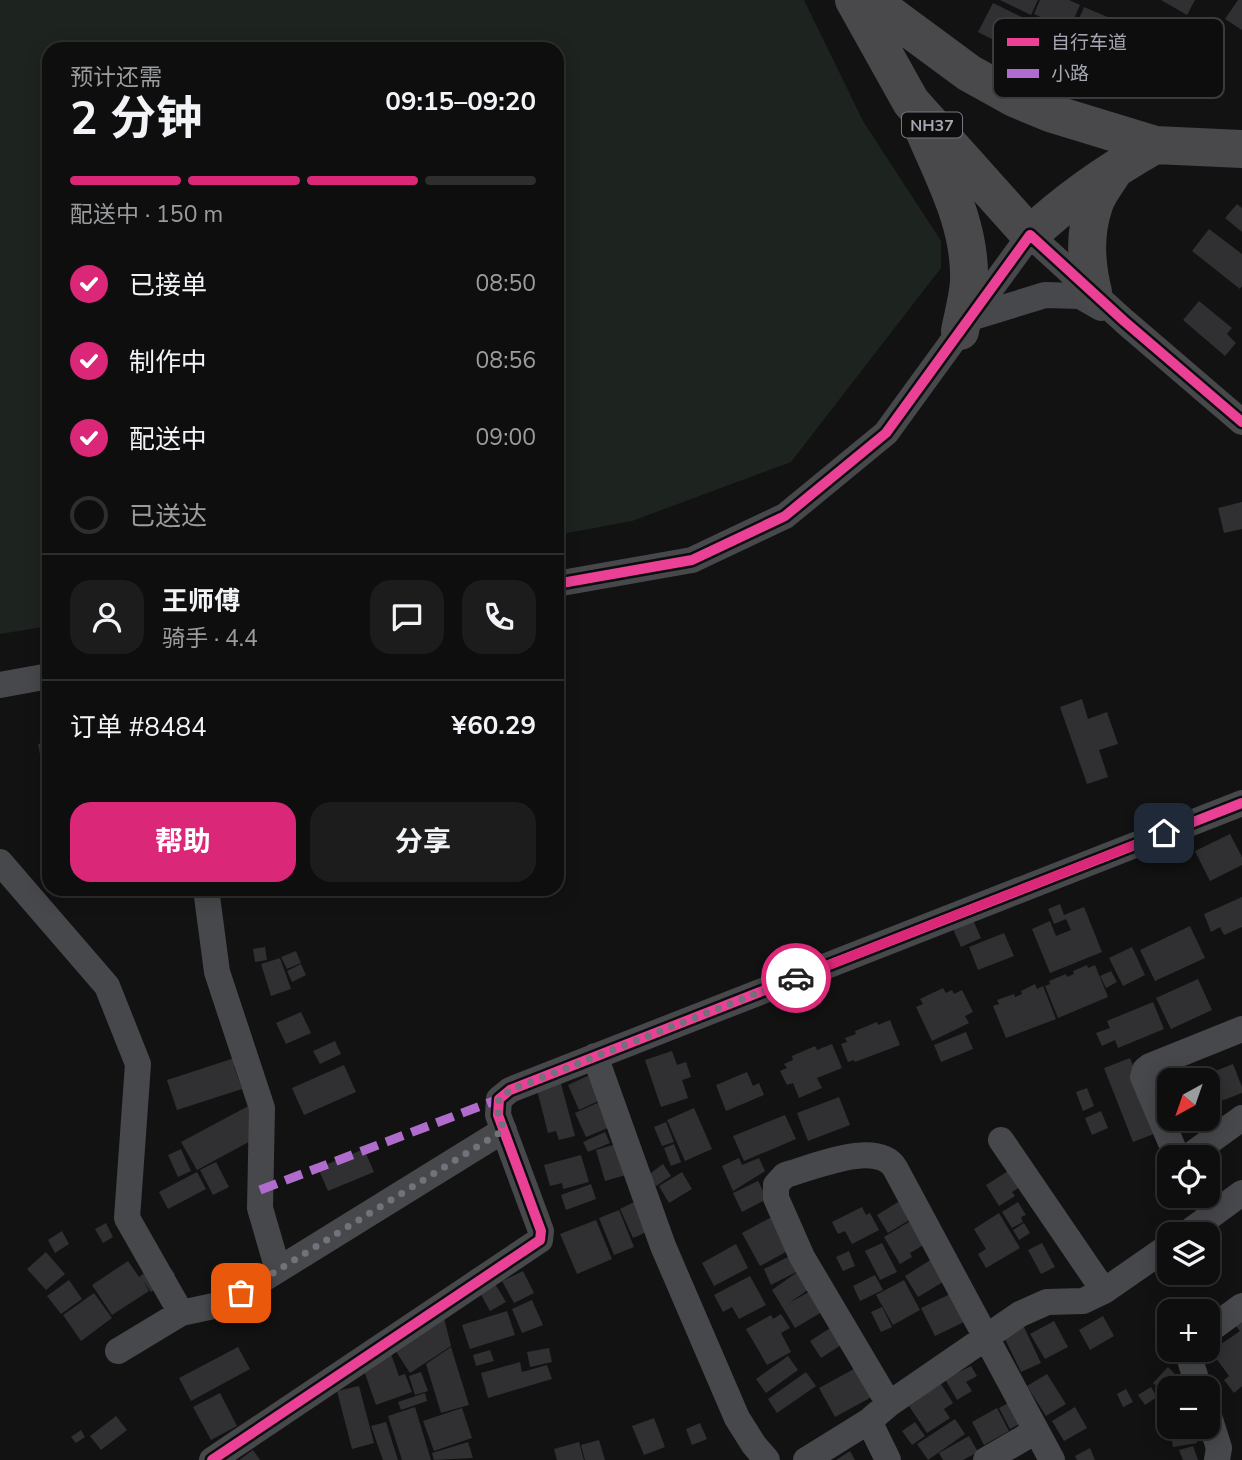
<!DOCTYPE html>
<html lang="zh">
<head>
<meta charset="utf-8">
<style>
  body { margin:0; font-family:"Nunito Sans","Noto Sans SC",sans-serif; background:#1c1c1c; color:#f1f3f6; height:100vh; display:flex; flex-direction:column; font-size:26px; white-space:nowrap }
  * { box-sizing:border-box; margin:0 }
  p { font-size:23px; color:#9b9c9e }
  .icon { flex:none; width:38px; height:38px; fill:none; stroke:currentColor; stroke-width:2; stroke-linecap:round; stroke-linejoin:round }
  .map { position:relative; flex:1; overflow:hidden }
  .drawer { position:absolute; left:42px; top:42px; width:522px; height:854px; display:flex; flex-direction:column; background:#0e0e0e; border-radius:21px; box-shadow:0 4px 18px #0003,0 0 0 2px #2e2e2e }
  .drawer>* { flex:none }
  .needle { width:46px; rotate:220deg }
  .tools { position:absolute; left:1157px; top:1068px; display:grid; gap:14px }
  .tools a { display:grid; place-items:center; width:63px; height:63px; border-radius:14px; background:#0e0e0e; box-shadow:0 4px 18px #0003,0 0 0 2px #2e2e2e; font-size:35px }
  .pin { position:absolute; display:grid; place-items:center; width:60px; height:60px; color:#fff; margin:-30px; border-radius:14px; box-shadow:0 4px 10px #0006 }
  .courier { position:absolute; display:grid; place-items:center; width:70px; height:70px; margin:-35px; border:5px solid #db2777; border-radius:50%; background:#fff; color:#222; box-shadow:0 2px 9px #0007 }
  .head em { font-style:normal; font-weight:700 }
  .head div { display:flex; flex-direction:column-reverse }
  .head { display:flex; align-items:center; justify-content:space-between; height:119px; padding:0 28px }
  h1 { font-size:46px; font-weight:700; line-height:52px }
  .bar { display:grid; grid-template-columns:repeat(4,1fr); gap:10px 7px; align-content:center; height:84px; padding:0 28px }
  .bar i { height:9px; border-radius:5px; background:#2e2e2e }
  .bar .selected { background:#db2777 }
  .bar p { grid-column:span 4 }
  .line { display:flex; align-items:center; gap:18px; padding:0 28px; border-top:2px solid #2e2e2e }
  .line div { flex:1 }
  .round { display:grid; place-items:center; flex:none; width:74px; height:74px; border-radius:21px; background:#1c1c1c }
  ol { padding:0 28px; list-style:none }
  li { display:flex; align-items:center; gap:21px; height:77px }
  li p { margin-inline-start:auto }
  li .icon { padding:7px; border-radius:50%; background:#db2777; color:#fff; stroke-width:4 }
  li:last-child { color:#9b9c9e }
  li i { width:38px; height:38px; border:4px solid #2e2e2e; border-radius:50% }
  .cta { display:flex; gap:14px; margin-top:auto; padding:14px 28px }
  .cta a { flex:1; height:80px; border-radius:21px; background:#db2777; color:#fff; font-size:28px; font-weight:700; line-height:80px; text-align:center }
  .cta a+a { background:#1c1c1c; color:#f1f3f6 }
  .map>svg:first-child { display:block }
</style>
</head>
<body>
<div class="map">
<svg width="1242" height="1460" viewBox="0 0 1242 1460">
  <rect width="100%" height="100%" fill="#121213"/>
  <path fill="#1d231f" d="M0,0h804l59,121 78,120v27l-150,194 -159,59 -75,14 -1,-486h-507v577l-49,8z"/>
  <path fill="#303032" d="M1000,0h38l-7,15z
    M1040,0h29l11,5 -11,25 -35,-16z
    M1161,0h34l-8,15z
    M1238,0h4v30l-17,-11z
    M993,3l35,17 -15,30 -35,-18z
    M1084,7l26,11 -10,24 -26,-12z
    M1158,59l16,8 -16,32 -15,-8z
    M1237,204l5,4v24l-17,-14z
    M1209,229l33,25v32l-2,3 -48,-38z
    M1199,301l33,27 -5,6 9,9 -11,13 -42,-36z
    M1242,502v27l-18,4 -6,-25z
    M1082,699l6,20 19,-7 11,32 -19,6 9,27 -21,7 -27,-77z
    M49,742v21l-7,2 -4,-21z
    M1230,834l12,23v8l-32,16 -15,-30z
    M1242,897v30l-18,8 -4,-8 -9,5 -7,-18z
    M1060,904l4,11 20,-8 18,45 -52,21 -18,-44 18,-8 6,15 15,-6 -5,-11 -12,5 -6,-15z
    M973,920l8,18 -20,9 -8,-18z
    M1190,926l15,32 -50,23 -15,-31z
    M1004,933l10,23 -36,14 -9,-23z
    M265,947l2,13 -12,2 -2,-13z
    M1132,947l13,28 -22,11 -14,-28z
    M296,951l5,12 -14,6 -6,-12z
    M280,958l11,31 -20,7 -10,-32z
    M301,964l5,11 -14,7 -5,-11z
    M1087,965l1,3 7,-3 13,32 -50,21 -13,-32 5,-2 -1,-3 17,-7 1,3 7,-3 -1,-3z
    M1111,971l6,11 -11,6 -6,-12z
    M1198,979l14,31 -41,19 -15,-31z
    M1035,984l2,5 6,-3 13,33 -50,19 -13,-32 6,-2 -2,-4 17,-6 1,3 7,-3 -1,-3z
    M943,988l3,5 6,-3 2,4 8,-4 11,22 -8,4 4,7 -37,18 -16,-34 7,-3 -3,-5z
    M1153,1002l11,27 -46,19 -3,-8 -13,6 -6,-13 14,-5 -3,-7z
    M301,1012l10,21 -25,11 -10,-21z
    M890,1020l10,25 -45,17 -1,-2 -6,2 -7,-18 6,-2 -2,-4 11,-4 -1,-3 22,-9 1,3z
    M966,1032l7,17 -32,13 -7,-17z
    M335,1041l6,13 -21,10 -7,-13z
    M832,1044l10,24 -25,10 5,10 -23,10 -6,-15 -6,2 -7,-14 7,-3 -3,-4 9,-4 -1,-4 23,-10 2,4z
    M672,1051l5,14 9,-3 5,15 -9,3 6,18 -27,9 -16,-47z
    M253,1052l-19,14 8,23 -65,21 -10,-30z
    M1130,1058l29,74 -26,10 -29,-74z
    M1233,1064l9,23v6l-34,13v-26h-15z
    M344,1065l12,27 -52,23 -12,-27z
    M596,1072l11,25 -28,13 -11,-25z
    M747,1072l6,14 6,-3 5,12 -38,16 -10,-26z
    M560,1080l15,56 -16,4 -3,-9 -8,2 -12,-47z
    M1087,1088l7,18 -11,5 -7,-19z
    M839,1097l11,28 -42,16 -11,-28z
    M604,1100l11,25 -29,12 -11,-24z
    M252,1104l15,28 -70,38 -16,-28z
    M694,1108l18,41 -27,12 -18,-41z
    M1101,1111l7,17 -16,7 -7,-17z
    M785,1115l11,24 -52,22 -11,-25z
    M666,1122l8,20 -12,4 -8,-19z
    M605,1132l5,11 -22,9 -5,-10z
    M623,1142l10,31 -28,8 -9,-31z
    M674,1144l7,18 -10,4 -7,-18z
    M181,1149l10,22 -13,6 -10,-22z
    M364,1149l10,23 -46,19 -10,-23z
    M581,1155l8,27 -26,7 -1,-6 -12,3 -6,-21z
    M739,1158l3,7 17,-7 6,13 -32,20 -11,-25z
    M1024,1161l10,17 -22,14 3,4 -16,10 -13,-21z
    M216,1162l13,25 -16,8 -13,-25z
    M663,1164l8,12 -15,10 -8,-11z
    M197,1172l9,17 -38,20 -9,-17z
    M682,1172l10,17 -23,14 -10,-17z
    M758,1181l9,18 -25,13 -9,-19z
    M591,1184l5,15 -30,11 -5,-15z
    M908,1196l11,18 -31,19 -11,-18z
    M642,1198l14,30 -23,10 -13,-29z
    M1018,1202l8,13 -5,2 2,5 -11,6 -10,-16z
    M862,1207l4,8 4,-2 9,17 -27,14 -7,-13 -7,3 -6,-12z
    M619,1210l15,37 -20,8 -15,-37z
    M999,1213l21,35 -34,20 -8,-14 8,-5 -12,-20z
    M777,1214l18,33 -35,19 -18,-33z
    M917,1217l13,24 -20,12 2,4 -12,7 -16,-27z
    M596,1220l16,39 -35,15 -17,-40z
    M106,1223l7,14 -10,6 -8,-14z
    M1024,1223l6,10 -11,7 -6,-10z
    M62,1231l7,13 -14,9 -7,-13z
    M882,1243l15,29 -17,8 -15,-29z
    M1042,1243l13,24 -14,7 -13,-24z
    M736,1244l12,24 -34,18 -12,-23z
    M849,1251l6,15 -12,5 -7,-14z
    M46,1252l19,22 -19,16 -19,-21z
    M940,1254l13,22 -35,21 -13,-21z
    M792,1255l8,15 -29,15 -7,-16z
    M163,1259l12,15 -24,18 -7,-10 5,9 -37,24 -20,-30 36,-24 11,16z
    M803,1268l12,17 -26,18 25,-14 13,20 -32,19 -23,-38z
    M523,1271l11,22 -20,10 -12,-22z
    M875,1275l8,15 -23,11 -7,-15z
    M750,1276l16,29 -27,14 -7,-12 -9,5 -9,-17z
    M69,1280l13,19 -21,15 -14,-18z
    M904,1280l16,30 -27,15 -17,-30z
    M494,1282l12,20 -16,9 -11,-20z
    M94,1293l18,25 -31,23 -18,-26z
    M950,1294l14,28 -29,14 -14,-28z
    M532,1300l11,25 -21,8 -10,-24z
    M882,1307l10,20 -11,5 -10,-20z
    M507,1311l8,24 -45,14 -8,-24z
    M781,1314l9,14 -9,5 10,19 -24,13 -21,-36 25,-14 2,4z
    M1103,1316l11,20 -24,14 -11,-20z
    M1242,1317v69l-8,7 -10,-13 5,-4 -18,-25 29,-20 -6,-7z
    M444,1318l7,28 -41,27 -15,-23z
    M1054,1321l14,26 -23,12 -15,-25z
    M838,1323l11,17 -28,18 -11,-17z
    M1023,1325l18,38 -20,9 -18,-37z
    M238,1347l12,22 -59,32 -12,-23z
    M451,1347l18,58 -28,8 -15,-49z
    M549,1348l3,14 -22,5 -3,-15z
    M490,1350l4,11 -18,5 -3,-11z
    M391,1354l8,22 6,-2 7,18 -36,13 -14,-40z
    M788,1356l10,14 -32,23 -10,-14z
    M520,1362l2,10 25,-7 5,14 -64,19 -7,-25z
    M863,1364l16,29 -44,24 -16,-29z
    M971,1366l6,10 -11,6 6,9 -15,9 -12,-21z
    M1168,1367l8,8 -15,15 -8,-7z
    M421,1372l7,19 -13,4 -6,-19z
    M806,1372l10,14 -39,27 -9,-14z
    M1047,1374l19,30 -20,12 -19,-30z
    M939,1381l14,22 -9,6 6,9 -23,15 -18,-27 9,-6 -3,-4z
    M1177,1381l5,7h-13v19l-9,-15z
    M359,1386l15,57 -22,6 -15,-58z
    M1151,1387l6,10 -12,8 -7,-10z
    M1126,1389l7,13 -10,5 -6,-13z
    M220,1393l17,33 -26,14 -18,-33z
    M425,1393l2,8 -26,9 -3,-8z
    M1014,1400l11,21 -15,8 -11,-21z
    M415,1407l16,53h-29l-14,-44z
    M1075,1407l12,21 -23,13 -12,-20z
    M462,1408l10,30 -38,13 -11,-30z
    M997,1408l12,23 -25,14 -12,-23z
    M116,1416l11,14 -26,20 -11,-14z
    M654,1418l11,29 -21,8 -12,-29z
    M955,1419l10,15 -37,26 -11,-16z
    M386,1422l12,38h-15l-12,-34z
    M915,1422l10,14 -13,9 -10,-14z
    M700,1423l7,16 -15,6 -6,-16z
    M81,1430l4,7 -9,6 -5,-6z
    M1195,1431l2,12 -24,4 -2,-12z
    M969,1436l9,16 -15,8h-20l-4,-7z
    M599,1440l6,20h-20l-4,-15z
    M468,1442l5,16 -39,2 -2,-7z
    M579,1442l5,18h-27l-3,-11z
    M1193,1446l5,14h-15l-4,-10z
    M1090,1448l5,12h-18l-2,-4z
    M253,1450l7,10h-21z
    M850,1451l5,9h-19z"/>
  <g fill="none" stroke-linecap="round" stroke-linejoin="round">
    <path stroke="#47484b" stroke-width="26" d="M970,318l75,-23 35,1 21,12
      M556,584l136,-24 93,-44 101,-83 144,-198 94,86 118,101
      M0,685l49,-9
      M0,862l107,124 31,78 -11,154 54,95
      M206,889l11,83 45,136 -2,100 18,62
      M595,1056l68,190 74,172 17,27 13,15
      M1001,1140l103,151
      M1177,1157l-34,-80 2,-7 5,-4 92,-37
      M1188,1157l54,-39
      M1186,1234l56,-41
      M1208,1331l34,-25
      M1193,1349l-2,14 8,25
      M118,1351l63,-38 42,-9 281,-174
      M889,1404l-87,-147 -26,-59v-13l9,-10c27,-7 92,-36 110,-7l157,292
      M1208,1413l11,35 -2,12
      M869,1421l19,39
      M212,1460l328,-220 1,-9 -43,-116 1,-16 11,-9 732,-287
      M806,1460l63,-39 20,-17 131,-90 27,-12 36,-1 21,-10 65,-45
      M986,1460l50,-29"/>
    <path stroke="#49494c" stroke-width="38" d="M854,0l57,102 119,133c38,-36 79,-64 125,-90
      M870,0l99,73 45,25 36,15 105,32 87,4
      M925,133c21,48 46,95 44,149 -1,16 -6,33 -9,49
      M1093,292c-7,-28 -9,-58 1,-87 3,-11 13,-23 19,-33"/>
    <path stroke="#b06ccc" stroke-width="9" stroke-dasharray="18 9" stroke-linecap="butt" d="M260,1190l239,-91"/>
    <g stroke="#0d0d0e" stroke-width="15">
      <path id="cycleway" d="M556,584l136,-24 93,-44 101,-83 144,-198 94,86 118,101
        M212,1460l328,-220 1,-9 -43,-116 1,-16 11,-9 732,-287"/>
    </g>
    <use href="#cycleway" stroke="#ea4096" stroke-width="10"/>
  </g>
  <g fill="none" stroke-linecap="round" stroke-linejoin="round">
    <path stroke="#72727a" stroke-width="7" stroke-dasharray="0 12.6" d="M241,1293l263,-163 -6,-15 1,-16 11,-9 286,-112"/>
    <path stroke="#db2777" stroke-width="9" d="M796,978l368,-145"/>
  </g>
  <g text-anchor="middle" stroke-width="6" stroke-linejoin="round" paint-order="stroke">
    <rect fill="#0d0d0e" stroke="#777881" stroke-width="2" x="902" y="112.5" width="60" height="25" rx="5"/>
    <g font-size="16" font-weight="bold" fill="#a5a6b2">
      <text x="932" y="131">NH37</text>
    </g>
  </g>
  <rect x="993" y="18" width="231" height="80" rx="10" fill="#0d0d0e" stroke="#3b3b3f" stroke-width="2"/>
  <rect x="1007" y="38" width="32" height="8" fill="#ea4096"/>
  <rect x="1007" y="69" width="32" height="9" fill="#b06ccc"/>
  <g font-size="19" fill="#a5a6b2">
    <text x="1051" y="49">自行车道</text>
    <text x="1051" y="80">小路</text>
  </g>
</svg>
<div class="tools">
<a><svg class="needle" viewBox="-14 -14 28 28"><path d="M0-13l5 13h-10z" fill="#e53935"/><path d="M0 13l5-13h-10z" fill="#9b9c9e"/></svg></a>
<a><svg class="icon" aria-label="locate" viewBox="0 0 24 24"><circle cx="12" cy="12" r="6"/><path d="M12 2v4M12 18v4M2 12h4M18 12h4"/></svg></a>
<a><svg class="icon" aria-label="layers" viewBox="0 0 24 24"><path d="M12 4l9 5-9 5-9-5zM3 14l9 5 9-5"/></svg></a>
<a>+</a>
<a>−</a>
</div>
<div class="pin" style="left:241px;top:1293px;background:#ea580c"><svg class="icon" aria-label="bag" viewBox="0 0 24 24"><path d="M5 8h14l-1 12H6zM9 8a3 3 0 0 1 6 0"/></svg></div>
<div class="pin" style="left:1164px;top:833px;background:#1f2937"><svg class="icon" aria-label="home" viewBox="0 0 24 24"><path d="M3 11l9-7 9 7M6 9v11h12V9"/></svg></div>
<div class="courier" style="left:796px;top:978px"><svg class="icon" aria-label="car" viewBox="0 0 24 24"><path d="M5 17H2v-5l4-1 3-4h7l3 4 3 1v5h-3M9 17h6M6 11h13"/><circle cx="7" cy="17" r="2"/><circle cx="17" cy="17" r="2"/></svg></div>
<section class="drawer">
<div class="head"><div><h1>2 分钟</h1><p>预计还需</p></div><em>09:15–09:20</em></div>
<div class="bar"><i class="selected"></i><i class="selected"></i><i class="selected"></i><i></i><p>配送中 · 150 m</p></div>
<ol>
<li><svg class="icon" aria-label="check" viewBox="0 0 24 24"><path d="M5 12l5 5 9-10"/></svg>已接单<p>08:50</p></li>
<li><svg class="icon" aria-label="check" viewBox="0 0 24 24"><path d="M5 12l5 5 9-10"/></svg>制作中<p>08:56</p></li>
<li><svg class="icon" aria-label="check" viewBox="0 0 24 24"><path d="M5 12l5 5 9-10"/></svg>配送中<p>09:00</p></li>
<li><i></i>已送达</li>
</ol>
<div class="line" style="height:126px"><a class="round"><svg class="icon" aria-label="person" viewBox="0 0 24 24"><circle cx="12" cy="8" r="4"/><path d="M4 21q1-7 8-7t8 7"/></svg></a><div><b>王师傅</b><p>骑手 · 4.4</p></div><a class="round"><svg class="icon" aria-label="chat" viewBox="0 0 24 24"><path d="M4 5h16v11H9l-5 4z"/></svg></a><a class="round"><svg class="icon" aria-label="phone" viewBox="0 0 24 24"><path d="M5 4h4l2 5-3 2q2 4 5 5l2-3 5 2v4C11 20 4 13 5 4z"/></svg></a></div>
<div class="line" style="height:91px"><div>订单 #8484</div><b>¥60.29</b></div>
<div class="cta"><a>帮助</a><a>分享</a></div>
</section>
</div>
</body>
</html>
